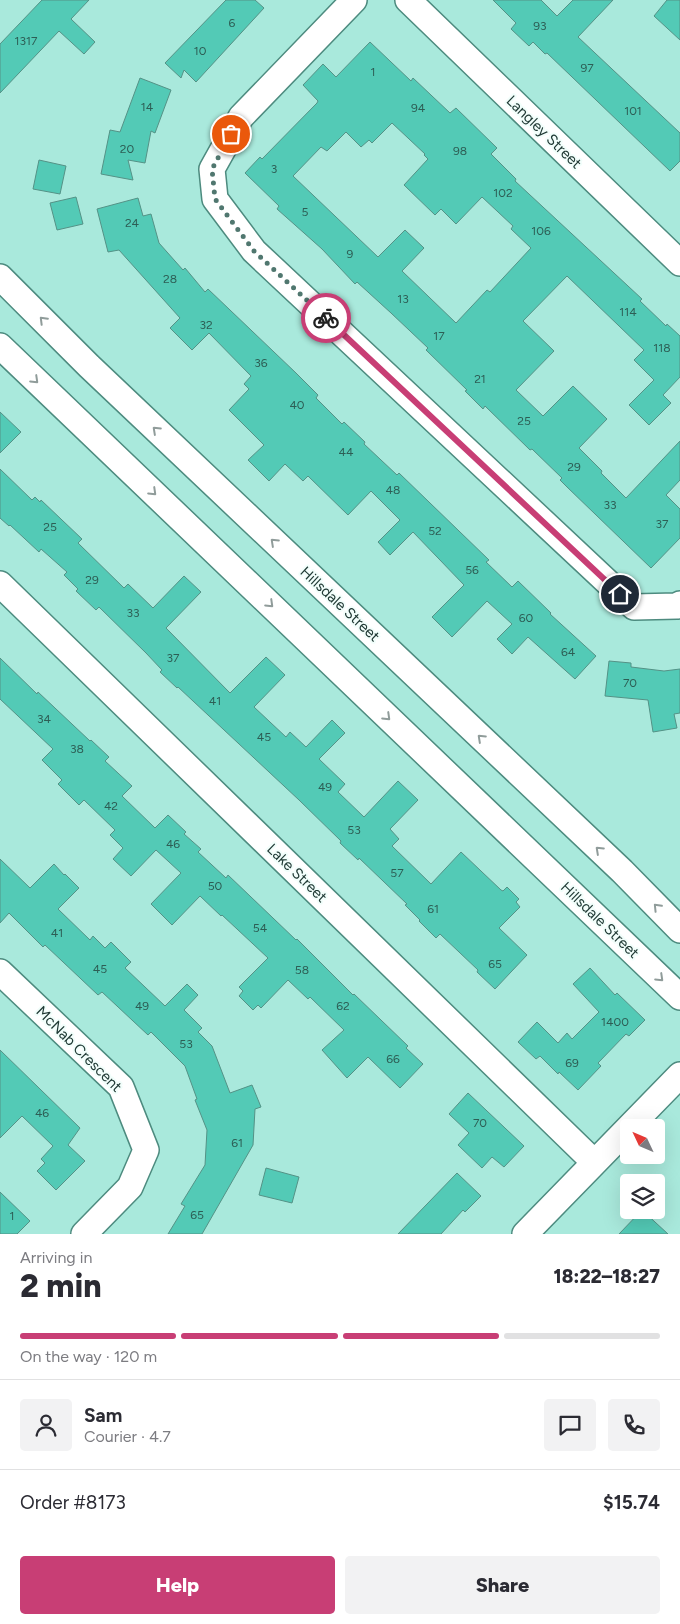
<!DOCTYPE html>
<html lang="en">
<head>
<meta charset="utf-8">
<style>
  body { margin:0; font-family:Figtree,sans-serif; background:#f2f2f3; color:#2b2b33; height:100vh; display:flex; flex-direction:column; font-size:19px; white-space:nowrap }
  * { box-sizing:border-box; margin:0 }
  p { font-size:16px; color:#7c7c81 }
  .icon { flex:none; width:28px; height:28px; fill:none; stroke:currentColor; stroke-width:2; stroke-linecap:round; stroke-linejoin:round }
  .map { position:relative; height:1234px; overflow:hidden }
  .sheet { display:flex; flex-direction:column; background:#fff; flex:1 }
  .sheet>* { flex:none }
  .needle { width:32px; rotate:314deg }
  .buttons { position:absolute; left:620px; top:1119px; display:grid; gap:10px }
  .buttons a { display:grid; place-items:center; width:45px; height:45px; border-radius:5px; background:#fff; box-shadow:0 5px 20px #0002; font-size:25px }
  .pin { position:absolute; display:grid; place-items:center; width:42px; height:42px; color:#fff; margin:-21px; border:2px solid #fff; border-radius:50%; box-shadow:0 1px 5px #0007 }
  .courier { position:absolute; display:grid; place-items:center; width:50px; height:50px; margin:-25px; border:4px solid #c83e75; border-radius:50%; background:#fff; color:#222; box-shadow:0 1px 6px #0007 }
  .head em { font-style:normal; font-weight:800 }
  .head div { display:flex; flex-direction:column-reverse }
  .head { display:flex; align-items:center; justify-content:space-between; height:85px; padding:0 20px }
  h1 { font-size:32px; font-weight:800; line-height:38px }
  .bar { display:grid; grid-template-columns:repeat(4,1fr); gap:8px 5px; align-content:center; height:60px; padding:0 20px }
  .bar i { height:6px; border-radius:4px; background:#e1e1e2 }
  .bar .on { background:#c83e75 }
  .bar p { grid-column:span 4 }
  .line { display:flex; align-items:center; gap:12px; padding:0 20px; border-top:1px solid #e1e1e2 }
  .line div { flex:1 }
  .round { display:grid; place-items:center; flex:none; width:52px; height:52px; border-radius:5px; background:#f2f2f3 }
  .primary-button { display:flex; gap:10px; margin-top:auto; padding:10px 20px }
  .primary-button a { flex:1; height:58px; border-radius:5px; background:#c83e75; color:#fff; font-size:20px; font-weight:800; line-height:58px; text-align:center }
  .primary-button a+a { background:#f2f2f3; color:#2b2b33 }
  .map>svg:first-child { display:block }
</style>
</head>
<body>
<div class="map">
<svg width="680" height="1234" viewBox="0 0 680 1234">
  <rect width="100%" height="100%" fill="#a9e9dc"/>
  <path fill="#53cab6" stroke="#549286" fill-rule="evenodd" d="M42,0h47l-18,19 24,23 -11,12 -25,-23 -59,62v-49z
    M226,0h29l9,8 -68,74 -12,-12 -3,8 -16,-15z
    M493,0h48l16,16 16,-16h40l-35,37 102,96v28l-10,10 -123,-118 -2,1 -12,-12 -4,4 -18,-17 5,-6z
    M667,0h13v40l-26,-24z
    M370,42l41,39 2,-3 37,35 6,-5 41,40 -6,6 25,25 -1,2 127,118 -2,2 26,25 1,-2 13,12v41l-17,18 8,8 -22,22 -20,-20 25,-25 -20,-20 10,-10 -77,-74 -44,45 31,30 -38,39 27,26 30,-30 34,33 -28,29 23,23 -1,2 25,25 54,-57v39l-14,15 14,14v29l-29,30 -84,-81 -7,-7 2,-2 -30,-29 -2,1 -45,-44 -2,3 -18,-18 2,-1 -41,-40 2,-2 -37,-35 -34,-31 -2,2 -33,-35 -45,-40 2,-3 -34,-33 15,-16 2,2 55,-56 1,-2 -15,-16 20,-21 13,13zM392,123l33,31 -1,1 4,4 -24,26 31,30 6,-6 15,15 26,-27 31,29 -2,3 20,19 -41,44 -3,-2 -31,33 -54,-52 22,-23 -19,-18 -27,27 -85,-81 28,-29 6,4 19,-19 15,15 8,-7 3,3z
    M140,78l31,12 -16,43 -4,-2 -6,32 -17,-3 5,20 -32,-6 9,-44 10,2z
    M39,160l27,6 -6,28 -27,-5z
    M76,197l7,27 -26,6 -7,-27z
    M138,198l5,18 8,-2 8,29 24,27 2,-2 20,24 3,-3 88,84 22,22 -2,3 26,26 2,-2 21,20 -1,2 33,31 2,-2 90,87 -3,2 26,25 6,-6 33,32 -1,1 46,42 -21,23 -47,-42 -16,17 -15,-15 15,-15 -25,-23 -35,36 -20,-20 32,-32 -51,-53 -23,23 -12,-13 22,-22 -29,-29 -23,24 -40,-39 -5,5 -18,-17 -16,17 -21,-21 16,-15 -35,-35 20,-21 -5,-5 7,-8 -42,-43 -17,17 -22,-22 10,-10 -61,-68 -11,2 -11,-43z
    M0,412l21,20 -21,21z
    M0,469l32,31 3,-3 5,5 1,-2 41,39 -4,4 46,45 4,-4 25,24 31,-32 17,16 -35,36 64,65 36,-36 19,18 -31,32 32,30 4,-5 16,15 26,-27 13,13 -26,26 26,25 -7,8 26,25 34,-36 20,19 -28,29 9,10 -7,7 39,38 30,-32 40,38 2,1 4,-4 12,12 -3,3 4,5 -21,21 28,27 -32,34 -18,-17 1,-2 -38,-36 -4,4 -17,-17 1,-1 -15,-15 2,-1 -48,-46 -1,2 -18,-17 1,-2 -42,-41 -121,-113 -1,1 -17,-16 2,-2 -16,-17 -47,-46 -3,3 -20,-19 2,-2 -14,-14 3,-3 -26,-23 -2,3 -29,-27 -1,1 -9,-8z
    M0,658l37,36 1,-2 52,49 1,-1 18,17 -4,4 27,25 -10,10 33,32 13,-13 18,17 -2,2 17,15 -3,3 28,26 2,-3 68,65 1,-1 56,56 1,-1 54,52 -2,2 17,16 -23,24 -32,-31 -21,21 -25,-28 22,-20 -34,-33 -2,2 -20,-19 -27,28 -3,-3 -5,5 -14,-14 4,-5 -4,-4 29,-29 -46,-43 -1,1 -21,-20 -28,29 -21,-21 30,-31 -25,-23 -25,26 -18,-17 10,-11 -13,-13 5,-5 -31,-30 -5,5 -21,-21 4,-4 -20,-20 11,-11 -53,-50z
    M609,661l22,2v4l33,4 16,-2v44l-6,1 3,14 -24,4 -5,-32 -43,-4z
    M0,859l30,29 24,-24 10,11 1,-1 14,14 -21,21 32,31 3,-4 12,12 6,-6 20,20 -6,6 40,38 22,-22 11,11 -14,15 18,18 -4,4 14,14 18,47 22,-8 9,22 -6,2 -2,36 -51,89h-34l17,-28 -4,-2 24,-39 2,-35 -12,-30 2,-1 -12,-33 -34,-34 -3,3 -46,-43 -4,3 -53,-50 -2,2 -34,-34 -9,10z
    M590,968l25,27 2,-2 28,27 -16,16 -3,-2 -28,29 3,3 -23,24 -19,-18 -1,2 -18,-18 -4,3 -18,-17 19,-20 21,21 9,-10 5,6 27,-27 -26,-28z
    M0,1050l80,78 -12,17 17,16 -29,29 -19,-19 8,-8 -4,-4 12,-13 -31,-30 -22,22z
    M468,1093l56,53 -20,21 -12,-10 -10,11 -24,-23 11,-12 -20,-19z
    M266,1168l33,9 -7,26 -33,-8z
    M457,1173l24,23 -16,16 -2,-2 -22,24h-43z
    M0,1192l30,29 -13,13h-17z
    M642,1210l26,24h-49z"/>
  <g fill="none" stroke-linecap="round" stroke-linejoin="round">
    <g stroke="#4d8b7f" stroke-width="28">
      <path id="minor" d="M354,0l-113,117 -29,52 3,30 39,52 380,356 43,-1 3,-2
        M408,0l272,263
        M0,277l89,89 533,505 58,59
        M0,346l680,651
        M0,584l594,578
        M0,972l121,115 25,63 -16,37 -46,47
        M525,1234l155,-159"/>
    </g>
    <use href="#minor" stroke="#fff" stroke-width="25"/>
  </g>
  <defs><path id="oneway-chevron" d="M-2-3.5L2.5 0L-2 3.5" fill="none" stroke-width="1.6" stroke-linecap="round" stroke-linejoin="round" transform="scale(1.25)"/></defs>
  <g stroke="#909c9a">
    <use href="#oneway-chevron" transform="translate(43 320) rotate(-135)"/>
    <use href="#oneway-chevron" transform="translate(35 380) rotate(44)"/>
    <use href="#oneway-chevron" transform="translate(156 430) rotate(-137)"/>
    <use href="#oneway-chevron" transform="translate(153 492) rotate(44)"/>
    <use href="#oneway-chevron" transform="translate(274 542) rotate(-137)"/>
    <use href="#oneway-chevron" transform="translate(270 604) rotate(44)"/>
    <use href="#oneway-chevron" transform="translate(387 717) rotate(44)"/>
    <use href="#oneway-chevron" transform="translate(481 738) rotate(-137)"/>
    <use href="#oneway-chevron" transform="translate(599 850) rotate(-137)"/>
    <use href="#oneway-chevron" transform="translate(657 907) rotate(-134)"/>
    <use href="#oneway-chevron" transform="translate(660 978) rotate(44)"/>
  </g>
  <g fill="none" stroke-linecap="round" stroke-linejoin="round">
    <path stroke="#50776f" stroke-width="5" stroke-dasharray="0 9" d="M231,134l-19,35 3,30 39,52 72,67"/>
    <path stroke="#c83e75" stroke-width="6" d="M326,318l294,276"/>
  </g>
  <g text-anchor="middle" stroke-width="4" stroke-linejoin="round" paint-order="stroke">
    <g font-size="12" fill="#2d5e55">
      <text x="232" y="27">6</text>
      <text x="540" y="30">93</text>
      <text x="26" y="45">1317</text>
      <text x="200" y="55">10</text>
      <text x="587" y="72">97</text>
      <text x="373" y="76">1</text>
      <text x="147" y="111">14</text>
      <text x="418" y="112">94</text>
      <text x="633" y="115">101</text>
      <text x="127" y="153">20</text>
      <text x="460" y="155">98</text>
      <text x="274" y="173">3</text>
      <text x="503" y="197">102</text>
      <text x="305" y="216">5</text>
      <text x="132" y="227">24</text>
      <text x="541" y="235">106</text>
      <text x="350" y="258">9</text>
      <text x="170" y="283">28</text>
      <text x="403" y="303">13</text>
      <text x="628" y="316">114</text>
      <text x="206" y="329">32</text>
      <text x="439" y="340">17</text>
      <text x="662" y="352">118</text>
      <text x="261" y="367">36</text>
      <text x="480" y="383">21</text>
      <text x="297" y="409">40</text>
      <text x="524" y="425">25</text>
      <text x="346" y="456">44</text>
      <text x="574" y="471">29</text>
      <text x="393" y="494">48</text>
      <text x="610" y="509">33</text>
      <text x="662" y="528">37</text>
      <text x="50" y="531">25</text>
      <text x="435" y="535">52</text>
      <text x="472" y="574">56</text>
      <text x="92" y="584">29</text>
      <text x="133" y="617">33</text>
      <text x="526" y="622">60</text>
      <text x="568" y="656">64</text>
      <text x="173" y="662">37</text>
      <text x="630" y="687">70</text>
      <text x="215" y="705">41</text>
      <text x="44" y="723">34</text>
      <text x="264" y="741">45</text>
      <text x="77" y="753">38</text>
      <text x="325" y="791">49</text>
      <text x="111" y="810">42</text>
      <text x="354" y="834">53</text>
      <text x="173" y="848">46</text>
      <text x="397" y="877">57</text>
      <text x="215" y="890">50</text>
      <text x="433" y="913">61</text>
      <text x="260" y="932">54</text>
      <text x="57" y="937">41</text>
      <text x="495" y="968">65</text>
      <text x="100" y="973">45</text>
      <text x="302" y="974">58</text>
      <text x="142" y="1010">49</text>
      <text x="343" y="1010">62</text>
      <text x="615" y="1026">1400</text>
      <text x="186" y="1048">53</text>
      <text x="393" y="1063">66</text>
      <text x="572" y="1067">69</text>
      <text x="42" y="1117">46</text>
      <text x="480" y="1127">70</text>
      <text x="237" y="1147">61</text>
      <text x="197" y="1219">65</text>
      <text x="12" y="1220">1</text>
    </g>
    <g font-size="15" fill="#203a35" stroke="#f2fefb">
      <text transform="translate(544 132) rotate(44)" y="5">Langley Street</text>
      <text transform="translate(340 604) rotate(43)" y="5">Hillsdale Street</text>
      <text transform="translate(297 873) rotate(44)" y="5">Lake Street</text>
      <text transform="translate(600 920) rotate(44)" y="5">Hillsdale Street</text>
      <text transform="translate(79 1049) rotate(45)" y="5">McNab Crescent</text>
    </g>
  </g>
</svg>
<div class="buttons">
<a><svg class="needle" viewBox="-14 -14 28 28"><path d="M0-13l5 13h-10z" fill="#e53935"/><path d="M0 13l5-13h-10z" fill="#7c7c81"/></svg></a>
<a><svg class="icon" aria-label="layers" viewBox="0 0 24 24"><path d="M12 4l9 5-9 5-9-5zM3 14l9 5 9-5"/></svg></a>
</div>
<div class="pin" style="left:231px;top:134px;background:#ea580c"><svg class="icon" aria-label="bag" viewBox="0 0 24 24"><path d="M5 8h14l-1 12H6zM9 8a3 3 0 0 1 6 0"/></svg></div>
<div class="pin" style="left:620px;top:594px;background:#1f2937"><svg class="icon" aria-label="home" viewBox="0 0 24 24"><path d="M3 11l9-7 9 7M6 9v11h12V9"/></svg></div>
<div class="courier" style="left:326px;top:318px"><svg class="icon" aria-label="bike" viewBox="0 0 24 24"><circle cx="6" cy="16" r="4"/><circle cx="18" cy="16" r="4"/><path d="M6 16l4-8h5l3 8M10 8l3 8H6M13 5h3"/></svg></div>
</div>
<section class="sheet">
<div class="head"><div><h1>2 min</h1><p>Arriving in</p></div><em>18:22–18:27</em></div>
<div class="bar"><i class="on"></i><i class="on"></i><i class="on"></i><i></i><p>On the way · 120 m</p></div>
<div class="line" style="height:90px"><a class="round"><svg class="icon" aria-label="person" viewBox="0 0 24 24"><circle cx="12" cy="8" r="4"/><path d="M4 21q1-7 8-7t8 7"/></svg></a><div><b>Sam</b><p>Courier · 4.7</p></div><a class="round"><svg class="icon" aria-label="chat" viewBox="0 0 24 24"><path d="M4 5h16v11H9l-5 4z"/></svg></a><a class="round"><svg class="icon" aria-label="phone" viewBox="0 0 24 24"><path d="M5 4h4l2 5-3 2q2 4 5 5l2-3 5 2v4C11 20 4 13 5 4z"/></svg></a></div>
<div class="line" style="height:65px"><div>Order #8173</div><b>$15.74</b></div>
<div class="primary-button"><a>Help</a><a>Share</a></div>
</section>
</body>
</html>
